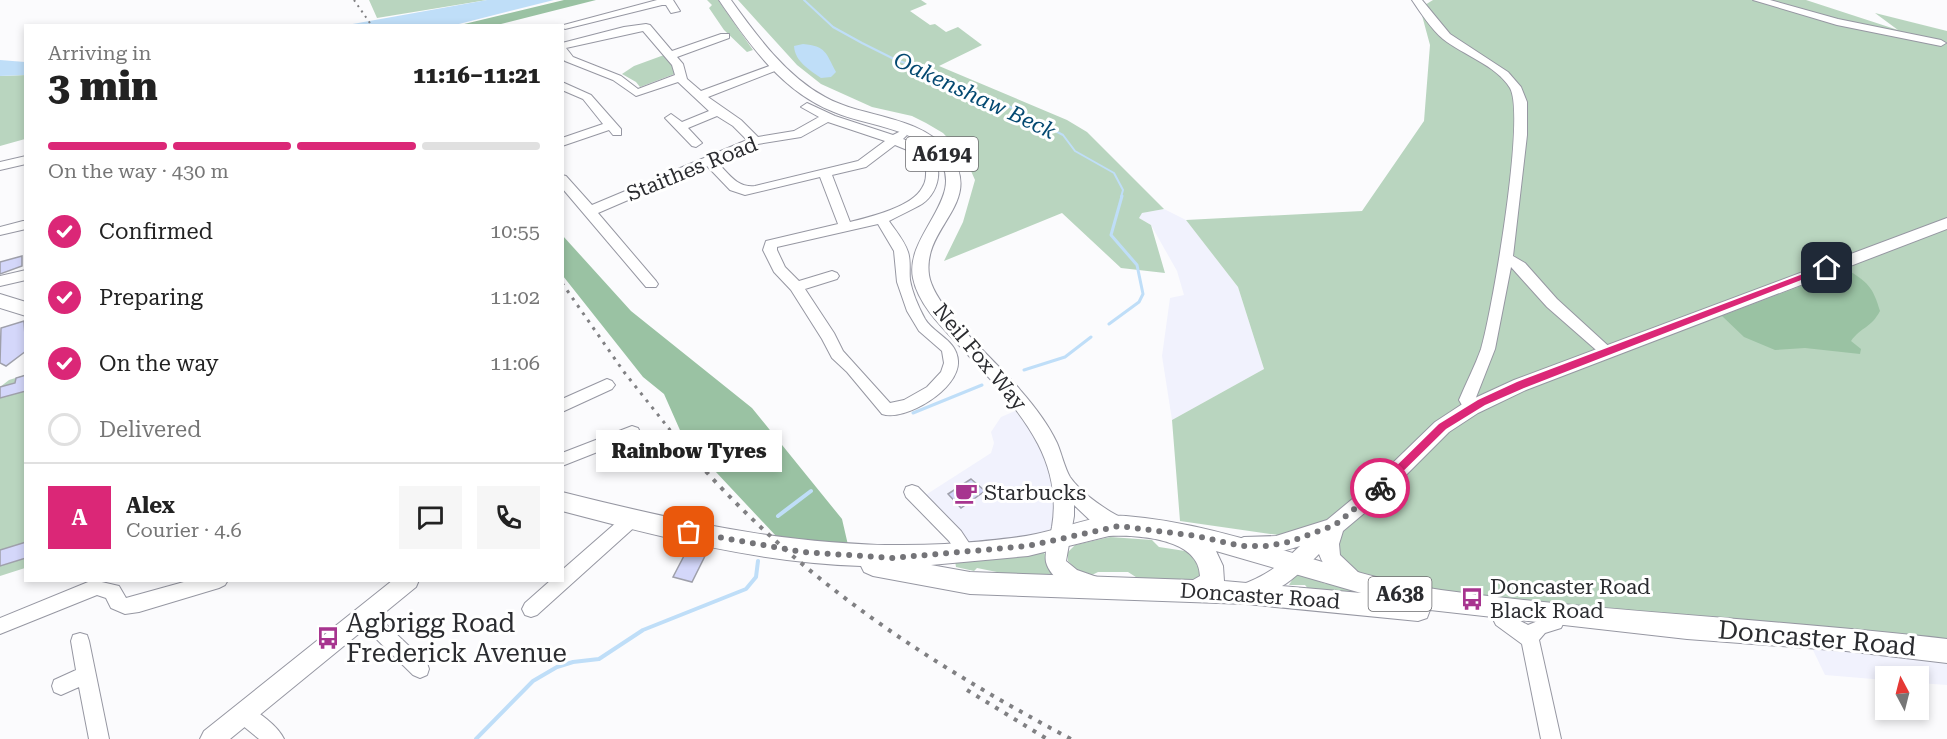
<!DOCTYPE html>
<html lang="en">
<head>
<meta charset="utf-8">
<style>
  body { margin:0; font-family:"Roboto Serif",serif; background:#f6f6f6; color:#222; height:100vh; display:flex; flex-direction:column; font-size:22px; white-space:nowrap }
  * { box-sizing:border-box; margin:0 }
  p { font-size:20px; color:#767676 }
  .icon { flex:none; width:33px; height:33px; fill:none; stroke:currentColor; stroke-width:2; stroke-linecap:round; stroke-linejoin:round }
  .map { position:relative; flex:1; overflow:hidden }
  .side { position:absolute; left:24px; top:24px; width:540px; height:558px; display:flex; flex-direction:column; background:#fff; border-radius:0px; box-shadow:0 3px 9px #0003 }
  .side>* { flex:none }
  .needle { width:39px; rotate:353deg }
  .fabs { position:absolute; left:1875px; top:666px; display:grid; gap:12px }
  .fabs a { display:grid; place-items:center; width:54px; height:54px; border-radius:0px; background:#fff; box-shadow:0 3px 9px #0003; font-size:30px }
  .pin { position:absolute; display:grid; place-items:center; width:51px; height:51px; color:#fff; margin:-26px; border-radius:12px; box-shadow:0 3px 9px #0006 }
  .courier { position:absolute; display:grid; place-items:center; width:60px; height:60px; margin:-30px; border:4px solid #db2777; border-radius:50%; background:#fff; color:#222; box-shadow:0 2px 8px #0007 }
  .bubble { position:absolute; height:42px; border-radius:0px; background:#fff; box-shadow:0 3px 9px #0003; font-size:20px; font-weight:800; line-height:42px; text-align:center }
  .headline em { font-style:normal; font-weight:800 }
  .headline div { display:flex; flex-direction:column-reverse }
  .headline { display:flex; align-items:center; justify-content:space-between; height:102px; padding:0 24px }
  h1 { font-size:39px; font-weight:800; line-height:45px }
  .bar { display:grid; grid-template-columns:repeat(4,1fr); gap:9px 6px; align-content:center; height:72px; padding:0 24px }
  .bar i { height:8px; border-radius:4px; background:#e0e0e0 }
  .bar .active { background:#db2777 }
  .bar p { grid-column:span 4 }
  .line { display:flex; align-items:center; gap:15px; padding:0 24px; border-top:2px solid #e0e0e0 }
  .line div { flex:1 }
  .round { display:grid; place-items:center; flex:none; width:63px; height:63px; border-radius:0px; background:#f6f6f6 }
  ol { padding:0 24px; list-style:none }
  li { display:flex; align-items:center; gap:18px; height:66px }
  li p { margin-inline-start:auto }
  li .icon { padding:6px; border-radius:50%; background:#db2777; color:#fff; stroke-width:4 }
  li:last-child { color:#767676 }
  li i { width:33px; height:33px; border:3px solid #e0e0e0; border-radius:50% }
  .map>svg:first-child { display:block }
</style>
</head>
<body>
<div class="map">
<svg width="1947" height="739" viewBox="0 0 1947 739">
  <rect width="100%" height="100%" fill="#fbfbfd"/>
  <path fill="#f1f2fd" d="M1164,209l22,11 52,67 26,82 -92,51 -10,-64 8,-58 14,-3 -7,-24 -26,-46 -12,-7 2,-5z
    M1015,411l23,28 13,33 5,19 -3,35 -8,7 -75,14 -46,-51 67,-43 3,-10 -3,-11 10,-15z
    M1812,648l135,12v25l-28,-2 -1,-7h-32l-1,4 -60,-5z"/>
  <path fill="#b9d5bf" d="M369,0h118l-110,18z
    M707,0h11l35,50 -6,2 -23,-22 -15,-22 3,-3z
    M738,0h183l6,4 -17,7 20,14 5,-1 11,8 12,-5 24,18 -43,21 128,54 20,12 77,77 -22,4 -3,5 12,7 14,48 -44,-5 -59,-55 -118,48 19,-39 12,-42 -11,-25 -21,-22 -17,-10 -14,-7 -40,-9 -51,-23 -24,-19z
    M1433,0h373l92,30 -23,-17 72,18v619l-592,-68 -13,-19 1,-5 -58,-22 -105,-15 -8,-101 92,-51 -26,-82 -52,-67 176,-9 62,-90 6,-76 -10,-37z
    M664,55l12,11 1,7 -37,14 -4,-5 -14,-8 12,-8z
    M26,75l-1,64 -25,7v-70z
    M25,375v193l-25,8v-189l9,-7z
    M1110,537l42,3 7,7 39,6 3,29 -62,-3 -11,-7h-30l-8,4 -10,-2 -12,-13v-9l7,-7z
    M1044,552l11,27 -9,3 -69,-14 -3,3 -18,-4 -1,-6z
    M1300,567l5,9 21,8 7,-3 29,13 -52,-3 -5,-6h-16z"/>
  <path fill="#9ac2a3" d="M564,0h32l-99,25h-37z
    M563,236l68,75 121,97 90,111 6,26 -72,-9 -61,-65 -5,-15 -12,-11 -15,-8 -19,-43 -21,-17 -80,-101z
    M1846,269c22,13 27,18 34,42 -9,17 -19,16 -29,30l10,8 -1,5 -55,-6 -30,2 -31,-13 -22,-21z"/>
  <path fill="#bfdef8" d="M487,0h67l-99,25h-108z
    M803,44c23,2 23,9 33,28l-5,5 -10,1c-11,-8 -26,-16 -27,-32z
    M0,60l25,2v13l-25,1z"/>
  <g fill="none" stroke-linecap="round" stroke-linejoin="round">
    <path stroke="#bfdef8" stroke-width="2" d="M804,0l29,27 29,16 32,16 61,22 27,15 15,4 66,35 12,16 39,22 9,17 -2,7"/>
    <path stroke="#bfdef8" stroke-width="3" d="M1109,324l30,-22 4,-8 -6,-29 -26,-30 11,-39
      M1024,370l41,-13 26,-20
      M913,413l69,-28"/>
    <path stroke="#bfdef8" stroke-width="4" d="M778,516l33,-25
      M476,739l57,-58 24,-14 16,-5 26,-3 44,-29 103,-41 10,-12 2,-16"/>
  </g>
  <path fill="#d4d7fa" stroke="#9fa0ab" stroke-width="1.5" d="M22,256v10l-22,8v-12z
    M24,321l2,30 -20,15 -6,-3 1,-35z
    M26,375v16l-26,7v-11l15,-4 1,-5z
    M971,479l14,12 -24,17 -13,-14z
    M26,542v16l-26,8v-16z
    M686,552l19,4 -13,26 -19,-5z"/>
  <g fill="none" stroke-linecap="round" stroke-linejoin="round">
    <g stroke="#9697a2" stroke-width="2">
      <path id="minor" d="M657,0h16l7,11 -9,2 -5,-8h-4l-97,24 -5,-3z
        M1412,0h10l28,34 58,38 13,15 6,15v33l-14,121 12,7 32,36 58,53 -2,4h-10l-56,-49 -36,-40 -16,82 -20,51 4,8 -3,4h-10l-7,-12c7,-17 16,-34 22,-51 11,-37 45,-233 29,-261 -14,-23 -47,-33 -67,-49 -12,-10 -22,-26 -31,-39z
        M1753,0h17l68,19 103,21 5,3 -5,3 -104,-21z
        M646,24l4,1 22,26 49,-17h8v4l-52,19 6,7 4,15 14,12 71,-26h8v4l-72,28 33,23 17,17 36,-6 25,-14 -18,-10 6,-4 28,13 58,19 8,-4 4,1 2,3 -4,4c7,3 16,5 22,9 20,13 16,43 -3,56 -10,6 -22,11 -33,17 6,9 15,19 19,31 3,9 1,19 2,28 2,12 9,28 15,39 10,16 32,21 33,42 2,28 -53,61 -76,53l-35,-42 -15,-14 -10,-19 -31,-49 -17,-18 -11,-22 3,-9 72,-17 -18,-47 -75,18 -15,-5 -23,-24 -109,47 58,68 2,3 -2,3h-10l-84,-99v-13l4,1 26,29 155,-65 -14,-14 -16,-10 -29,12 14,15 -6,4 -4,-1 -27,-28 6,-4 11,8 27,-11 -31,-29 -42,14 -23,-16 -48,-19 -3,-3v-15l62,-16zM643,31l29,34 3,10 -37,14 -17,-13 -48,-19 -7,-9zM828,122l57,19 -27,20 -103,25c-18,2 -26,-12 -38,-24l41,-18 43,-7zM895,145l22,9 9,11c0,8 1,16 -4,23 -10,19 -52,29 -72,34l-18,-47 34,-8zM878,224l16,27 3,31 10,29 12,20 23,20 2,12 -3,9 -14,15 -23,13 -14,3 -47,-52 -9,-18 -29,-44 32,-10 2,-3 -2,-3 -5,-2 -33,10 -14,-14 -8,-17v-3z
        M562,82l29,13 30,34v6h-8l-4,-5 -47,16v-8l41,-14 -20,-25 -21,-9z
        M26,156v8l-26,6v-8z
        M23,221h3v8l-26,6v-8z
        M26,270v10l-26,6v-10z
        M607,379l5,2 3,4 -3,4 -50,23v-13z
        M632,426l6,2 2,4 -2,4 -76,30v-13z
        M912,485l6,2 43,44 14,21 -3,5 -6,2 -6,-2 -11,-16 -43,-44 -2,-5 2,-5z
        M632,512l6,2 2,5 -2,5 -101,91 -6,2 -6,-2 -3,-6 3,-6 26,-23h11v-10l64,-56z
        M93,580l26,6 7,12 65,-18h37l-3,5 -6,3 -80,24 -14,2 -14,-6 -5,-10 -9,-3 -97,39v-16z
        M366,609l6,2 55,52 2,6 -2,6 -7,3 -7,-3 -53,-52 -3,-6 3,-6z
        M1502,611l26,14 27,-11 6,2 3,6 -3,6 -16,5 -6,7 22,99h-20l-19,-95 -26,-19 -3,-6 3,-6z
        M80,633l7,2 2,6 20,98h-20l-10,-52 -18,8 -7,-3 -2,-6 2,-6 22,-10 -5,-29 2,-6z
        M244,705c13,5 34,21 40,34h-25l-22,-18 -3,-7 3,-7z"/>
    </g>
    <g stroke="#9697a2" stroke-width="2">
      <path id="major" d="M719,0h12c26,36 54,75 94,97 37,21 95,18 123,54 39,52 -26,74 -19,124 5,34 69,87 92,116 14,16 27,33 36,52 4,9 8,26 13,34 11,16 39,36 57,43l3,6 -3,6 -7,3 -26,-11 -20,-19v11l-8,45 11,9 20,7 3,7 -3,7c-18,6 -46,-10 -51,-29 -2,-10 4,-25 6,-35 5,-29 -1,-58 -14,-83 -18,-34 -45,-62 -70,-89 -20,-22 -49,-47 -55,-77 -9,-45 60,-84 21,-125 -27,-27 -67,-27 -100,-41 -52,-20 -85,-68 -115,-112z
        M1947,218v11l-421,161 -48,23 -29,19 -62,62 -44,37 -4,13 1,11 20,19 4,7 -4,7 -7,2c-17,-6 -28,-20 -34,-36 -28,28 -36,35 -73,48l-8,-2 -3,-7 3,-7c28,-10 41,-20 62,-40 -20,6 -43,13 -63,6l-3,-6 3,-6 7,-3 32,-1 51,-16 46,-38 62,-60 29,-19 50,-23z
        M393,580h26l-3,7 -186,152h-30l4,-8z"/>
    </g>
    <g stroke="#9697a2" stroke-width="2">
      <path id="highway" d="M0,294l26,8v14l-26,-8z
        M562,492c127,32 252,59 383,52 30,-2 62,-4 91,-10 30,-6 59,-20 90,-18 111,9 208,59 315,74 168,23 338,29 506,49v24l-101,-12 -159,-12 -257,-29 -3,8 -9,3 -172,-17 -276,-10 -97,-18 -9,-4 -3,-6c-101,-3 -201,-29 -299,-55zM1109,536c28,-1 90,2 91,40l-7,4 -223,-8 -39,-7 97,-9zM1216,551l145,42 -137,-12 -1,-15z"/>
    </g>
    <use href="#minor" fill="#fff" fill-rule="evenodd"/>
    <use href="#major" fill="#fff" fill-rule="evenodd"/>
    <use href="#highway" fill="#fff" fill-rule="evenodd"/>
    <path stroke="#808083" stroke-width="2" stroke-dasharray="2 4.5" stroke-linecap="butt" d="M354,0l18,26"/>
    <path stroke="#808083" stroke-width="3" stroke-dasharray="3 6" stroke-linecap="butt" d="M562,283l62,89 54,68"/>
    <path stroke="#808083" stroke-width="4" stroke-dasharray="4 7" stroke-linecap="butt" d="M677,438c111,134 242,220 394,301
      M967,690l80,49"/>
  </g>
  <path fill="#db2777" d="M1824,266l8,2 -308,120 -39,17 -39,24 -63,62h-7l-2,-3 65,-64 39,-24 39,-18z"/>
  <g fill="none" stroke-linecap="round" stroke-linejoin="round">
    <path stroke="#747478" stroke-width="6" stroke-dasharray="0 10.8" d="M689,532l114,20 89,6 136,-12 91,-20 78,10 44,10h25l23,-4 46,-17 45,-37"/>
  </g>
  <defs>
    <g id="cafe-bare" transform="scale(1.8)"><path d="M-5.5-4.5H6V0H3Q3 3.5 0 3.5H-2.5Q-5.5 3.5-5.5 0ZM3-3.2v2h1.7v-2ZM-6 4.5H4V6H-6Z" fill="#a7358f" stroke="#fff" stroke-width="2.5" paint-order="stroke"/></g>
    <g id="bus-bare" transform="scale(1.8)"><path d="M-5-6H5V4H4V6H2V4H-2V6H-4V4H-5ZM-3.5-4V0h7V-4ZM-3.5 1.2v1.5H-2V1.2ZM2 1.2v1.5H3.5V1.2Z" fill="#a7358f" stroke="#fff" stroke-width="2.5" paint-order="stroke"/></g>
  </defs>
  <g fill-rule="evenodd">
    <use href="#cafe-bare" x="966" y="493"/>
    <use href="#bus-bare" x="1472" y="599"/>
    <use href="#bus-bare" x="328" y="638"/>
  </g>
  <g text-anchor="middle" stroke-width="6" stroke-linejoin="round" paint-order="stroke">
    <g fill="#fff" stroke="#6b6b6e" stroke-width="1.5">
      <rect x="906" y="137" width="72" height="34" rx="4.5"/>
      <rect x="1368.5" y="577" width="63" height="34" rx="4.5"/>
    </g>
    <g font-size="20" font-weight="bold" fill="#2b2c30">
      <text x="942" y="161">A6194</text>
      <text x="1400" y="601">A638</text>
    </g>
    <g font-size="21" fill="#2b2c30" stroke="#fff">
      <text transform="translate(692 169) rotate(-22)" y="7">Staithes Road</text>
      <text transform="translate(980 357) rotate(50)" y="7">Neil Fox Way</text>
      <text transform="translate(1260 596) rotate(4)" y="7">Doncaster Road</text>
    </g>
    <g font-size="21" fill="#2b2c30" stroke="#fff" text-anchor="start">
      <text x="984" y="500">Starbucks</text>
      <text x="1490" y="594">Doncaster Road<tspan x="1490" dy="24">Black Road</tspan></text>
    </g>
    <g font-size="22" font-style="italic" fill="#044971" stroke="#fff">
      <text transform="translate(975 95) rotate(25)" y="8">Oakenshaw Beck</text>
    </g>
    <g font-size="26" fill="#2b2c30" stroke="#fff" text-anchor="start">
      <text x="346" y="632">Agbrigg Road<tspan x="346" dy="30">Frederick Avenue</tspan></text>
    </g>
    <g font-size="26" fill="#2b2c30" stroke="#fff">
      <text transform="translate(1817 638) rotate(5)" y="9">Doncaster Road</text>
    </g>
  </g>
</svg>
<div class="fabs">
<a><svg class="needle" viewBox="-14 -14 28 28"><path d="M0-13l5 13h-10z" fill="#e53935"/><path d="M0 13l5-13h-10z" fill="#767676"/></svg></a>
</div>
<div class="pin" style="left:689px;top:532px;background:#ea580c"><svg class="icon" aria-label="bag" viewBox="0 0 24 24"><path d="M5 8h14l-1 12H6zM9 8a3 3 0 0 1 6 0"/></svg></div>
<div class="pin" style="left:1827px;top:268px;background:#1f2937"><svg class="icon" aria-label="home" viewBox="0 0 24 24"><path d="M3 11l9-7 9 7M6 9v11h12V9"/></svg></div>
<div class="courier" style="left:1380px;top:488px"><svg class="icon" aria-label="bike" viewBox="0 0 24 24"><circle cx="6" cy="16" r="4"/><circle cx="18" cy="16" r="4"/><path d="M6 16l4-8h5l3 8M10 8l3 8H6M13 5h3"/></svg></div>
<div class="bubble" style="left:596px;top:430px;width:186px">Rainbow Tyres</div>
<section class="side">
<div class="headline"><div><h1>3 min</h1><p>Arriving in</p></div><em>11:16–11:21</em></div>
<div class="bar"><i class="active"></i><i class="active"></i><i class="active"></i><i></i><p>On the way · 430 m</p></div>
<ol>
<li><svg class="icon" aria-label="check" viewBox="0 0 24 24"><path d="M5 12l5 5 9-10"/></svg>Confirmed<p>10:55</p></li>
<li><svg class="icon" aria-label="check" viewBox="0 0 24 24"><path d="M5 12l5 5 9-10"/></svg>Preparing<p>11:02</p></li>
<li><svg class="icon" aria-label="check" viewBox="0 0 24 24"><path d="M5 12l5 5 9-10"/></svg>On the way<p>11:06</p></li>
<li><i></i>Delivered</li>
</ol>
<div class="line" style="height:108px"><b class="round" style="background:#db2777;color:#fff">A</b><div><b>Alex</b><p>Courier · 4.6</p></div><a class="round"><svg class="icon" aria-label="chat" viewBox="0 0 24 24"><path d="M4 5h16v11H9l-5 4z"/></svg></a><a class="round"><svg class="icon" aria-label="phone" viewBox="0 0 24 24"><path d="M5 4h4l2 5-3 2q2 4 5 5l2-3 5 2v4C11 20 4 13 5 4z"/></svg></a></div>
</section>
</div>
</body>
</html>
